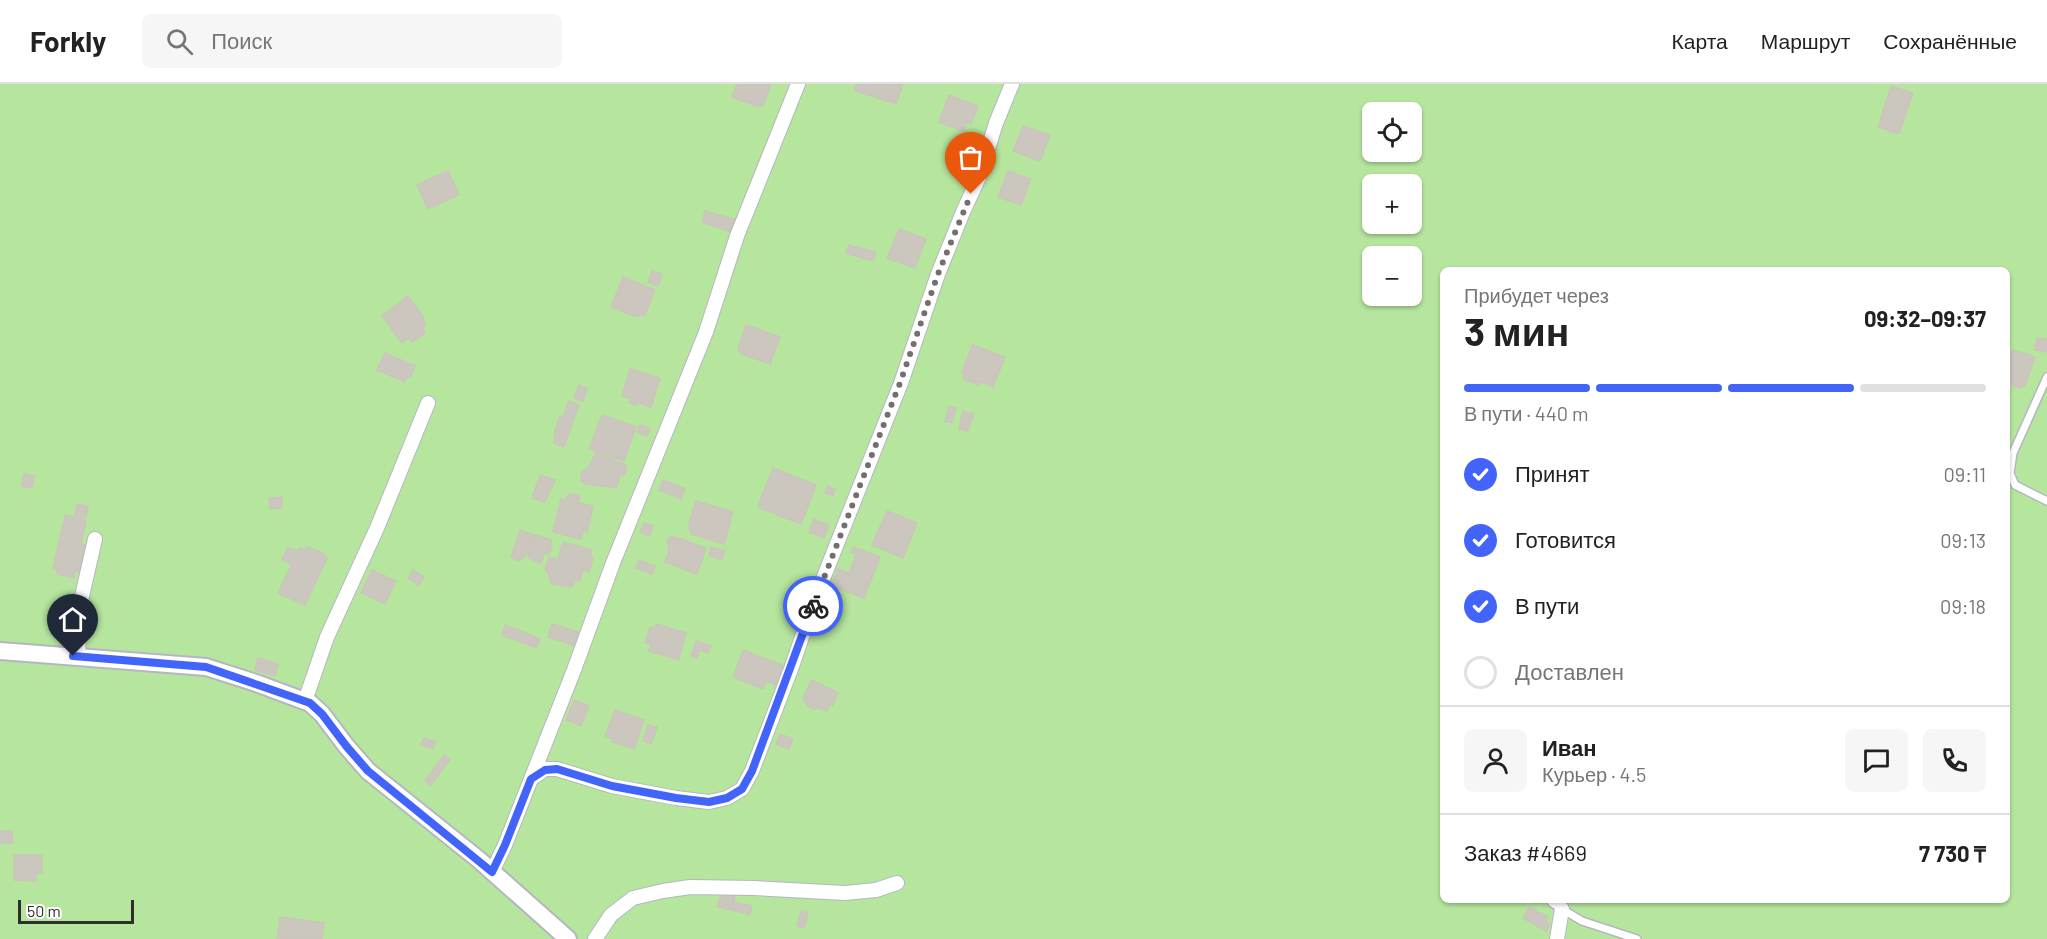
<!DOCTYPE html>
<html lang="ru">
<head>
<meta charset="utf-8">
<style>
  body { margin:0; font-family:Barlow,sans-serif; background:#f6f6f6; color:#222; height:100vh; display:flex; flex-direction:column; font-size:22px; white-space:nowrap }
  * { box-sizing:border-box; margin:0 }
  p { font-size:20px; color:#767676 }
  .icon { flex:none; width:33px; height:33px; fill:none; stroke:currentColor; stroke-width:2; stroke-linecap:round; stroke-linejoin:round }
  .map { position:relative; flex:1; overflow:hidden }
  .details { position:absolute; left:1440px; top:183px; width:570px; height:636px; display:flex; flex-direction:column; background:#fff; border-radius:9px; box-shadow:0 2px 4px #0004 }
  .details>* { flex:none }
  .buttons { position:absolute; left:1362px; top:18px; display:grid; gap:12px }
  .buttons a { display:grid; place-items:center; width:60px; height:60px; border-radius:9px; background:#fff; box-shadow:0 2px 4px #0004; font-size:30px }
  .scale { position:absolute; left:18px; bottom:15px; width:116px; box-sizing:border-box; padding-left:6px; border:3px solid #2e2e2e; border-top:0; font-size:16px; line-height:21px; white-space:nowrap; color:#2e2e2e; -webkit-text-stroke:4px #fff; paint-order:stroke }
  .pin { position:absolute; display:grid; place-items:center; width:51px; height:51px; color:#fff; margin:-62px -26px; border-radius:50% 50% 50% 0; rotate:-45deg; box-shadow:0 0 6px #0007 }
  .pin .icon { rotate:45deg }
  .courier { position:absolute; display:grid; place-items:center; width:60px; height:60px; margin:-30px; border:4px solid #4264fb; border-radius:50%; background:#fff; color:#222; box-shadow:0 2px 8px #0007 }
  .head em { font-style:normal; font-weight:700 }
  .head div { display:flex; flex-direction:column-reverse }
  .head { display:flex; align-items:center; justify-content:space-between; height:102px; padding:0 24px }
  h1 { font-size:39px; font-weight:700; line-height:45px }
  .bar { display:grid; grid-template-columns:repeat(4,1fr); gap:9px 6px; align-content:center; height:72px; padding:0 24px }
  .bar i { height:8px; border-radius:4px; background:#e0e0e0 }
  .bar .active { background:#4264fb }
  .bar p { grid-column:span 4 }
  .line { display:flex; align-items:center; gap:15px; padding:0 24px; border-top:2px solid #e0e0e0 }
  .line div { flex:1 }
  .round { display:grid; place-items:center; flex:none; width:63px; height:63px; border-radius:9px; background:#f6f6f6 }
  ol { padding:0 24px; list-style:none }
  li { display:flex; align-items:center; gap:18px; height:66px }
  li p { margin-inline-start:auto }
  li .icon { padding:6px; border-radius:50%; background:#4264fb; color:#fff; stroke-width:4 }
  li:last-child { color:#767676 }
  li i { width:33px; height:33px; border:3px solid #e0e0e0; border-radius:50% }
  header { display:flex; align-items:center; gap:36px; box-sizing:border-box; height:84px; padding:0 30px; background:#fff; border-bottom:2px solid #e0e0e0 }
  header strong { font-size:28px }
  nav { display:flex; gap:33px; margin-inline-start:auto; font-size:21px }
  .search { width:420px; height:54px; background:#f6f6f6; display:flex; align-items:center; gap:15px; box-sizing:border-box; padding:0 21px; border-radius:9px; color:#767676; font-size:22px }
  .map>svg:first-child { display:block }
</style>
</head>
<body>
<header>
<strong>Forkly</strong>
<div class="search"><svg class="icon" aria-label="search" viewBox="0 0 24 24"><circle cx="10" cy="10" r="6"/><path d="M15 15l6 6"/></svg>Поиск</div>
<nav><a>Карта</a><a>Маршрут</a><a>Сохранённые</a></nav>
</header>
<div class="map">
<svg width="2047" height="855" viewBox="0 0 2047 855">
  <rect width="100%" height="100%" fill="#efe9e1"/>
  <path fill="#b6e59e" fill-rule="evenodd" d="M0,0h2047v855h-2047zM1372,28h40v40h-40zM1372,100h40v40h-40zM1372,172h40v40h-40zM1443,186h564v630h-564z"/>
  <path fill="#cbc7bf" stroke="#cbc5ba" stroke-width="1.5" d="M737,0h34l-8,22h-6l-25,-9z
    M856,0h47l-7,20 -42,-14z
    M1891,2l22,7 -14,41 -21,-7z
    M949,11l29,11 -7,18 -5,-2 -3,9 -24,-9z
    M1023,42l27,9 -10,26 -27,-10z
    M448,87l11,24 -31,14 -11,-24z
    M1008,87l23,8 -10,26 -23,-8z
    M705,127l31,9 -4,12 -30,-10z
    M899,145l27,10 -11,29 -28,-10z
    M849,161l27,7 -3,9 -27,-8z
    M652,187l10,3 -4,12 -10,-4z
    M623,193l32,13 -10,25 -12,1 -22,-9z
    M408,212l15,20 1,6 2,3 -3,3 2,5 -13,9 -3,-4 -7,5 -20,-27z
    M746,241l34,12 -10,27 -28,-10 -4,-4z
    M2037,254l10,1v13l-12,-2z
    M972,261l33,12 -12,30 -14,-6 -1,4 -15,-6 2,-5 -3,-1z
    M2013,266l22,7 -10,29 -5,2 -12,-4 -1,-4v-13z
    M385,269l30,13 -5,12 -3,-1 -2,5 -28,-12z
    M630,285l30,9 -9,29 -15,-5v3l-7,-2 2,-4 -9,-3z
    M579,301l8,4 -4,12 -9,-3z
    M569,317l10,4 -15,42 -10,-4 2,-8 -2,-1 6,-18 3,1z
    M949,322l7,2 -4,15 -7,-1z
    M963,327l11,3 -6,17 -9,-2z
    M602,331l34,12 -12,34 -35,-12z
    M640,341l10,4 -3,7 -10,-4z
    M596,369l30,12v5l-1,4 -5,1 -4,13 -30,-4 -5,-3 1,-9 6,-4z
    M773,384l43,17 -15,39 -43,-17z
    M24,390l10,2 -2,12 -10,-2z
    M540,391l15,5 -10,22 -13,-4z
    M663,396l22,9 -4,10 -22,-9z
    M827,402l8,3 -2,7 -8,-3z
    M574,410l5,1v8l14,3 -6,26 -4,-1 -2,8 -28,-7 8,-33 5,1 2,-5z
    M282,413v11l-12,1 -1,-11z
    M696,417l37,11 -9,32 -33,-10 -2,-10z
    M77,420l11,2 -2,11 -11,-2z
    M887,427l30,12 -14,35 -31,-13z
    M65,431l21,4 -5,25 6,1 -5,27 -7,-1 -1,7 -17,-4v-4l-4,-1z
    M814,435l15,6 -5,13 -15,-6z
    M644,439l9,3 -3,10 -10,-4z
    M520,446l14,5 -6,17 -3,5 -6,4 -8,-4z
    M535,451l17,5 -2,5 2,1 -3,8 -4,-1 -5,10 -12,-6z
    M670,453h5l31,11 -9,26 -32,-12 4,-12 -2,-9z
    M563,458l29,8 -2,7 3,1 -4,14 -6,-2 -3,11 -5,-1 -3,7 -20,-3 -2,-3 -1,-7 -4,-4 4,-13 9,3z
    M288,463l9,4 3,-3 6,2 1,-3 14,5 6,6 -22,47 -27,-12 14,-29 -10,-4z
    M711,463l14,4 -3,9 -13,-5z
    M853,463l27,10 -16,41 -32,-12 6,-17 11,4 7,-19 -5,-2z
    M639,476l16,6 -3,8 -16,-6z
    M372,486l24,11 -11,23 -24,-11z
    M413,486l11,7 -5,8 -11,-7z
    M552,540l27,8 -3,14 -28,-9z
    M656,540l30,9 -7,27 -30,-9 2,-7 -6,-1 5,-16 5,1z
    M505,541l35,14 -4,9 -34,-13z
    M696,557l15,5 -3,7 -8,-3 -3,8 -6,-2z
    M743,566l41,16 -8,19 -10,-4 -3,8 -30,-12z
    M258,574l20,6 -3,12 -20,-6z
    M811,596l27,13 -5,12 -3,-1 -3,7 -8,-3 -6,1 -5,-3 -5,-7z
    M574,616l15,6 -8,20 -15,-6z
    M615,626l29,10 -10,29 -22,-7 1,-3 -8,-3z
    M648,641l9,2 -6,17 -8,-3z
    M780,650l13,5 -4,10 -13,-5z
    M424,654l12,4 -3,7 -12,-5z
    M444,671l6,4 -19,26 -6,-4z
    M0,747h12l1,12h-13z
    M14,771h28v18h-6v8l-22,-1z
    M724,809l11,2 -1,7 18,4 -2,8 -33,-7 3,-10 3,1z
    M1529,823l19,10 -2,5 4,2 -4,7 -23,-13z
    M801,827l7,1 -4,16 -7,-2z
    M280,833l44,6 -2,16h-45z"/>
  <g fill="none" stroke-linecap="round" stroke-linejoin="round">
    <g stroke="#b4b7c1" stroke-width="10">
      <path id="service" d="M2047,293l-34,76 -3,20 5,12 32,16
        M1550,816l2,3 30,18 55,18"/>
    </g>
    <g stroke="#b4b7c1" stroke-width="16">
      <path id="minor" d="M78,572l2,-51 15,-66
        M305,617l22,-64 50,-109 51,-125
        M531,695l14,-10h12l55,17 64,12 33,4 18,-4 15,-9 10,-18 39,-102 24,-70 86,-216 37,-109 25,-62 16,-35 17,-54 16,-39
        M492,788l13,-27 69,-175 39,-107 93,-231 31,-96 61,-152
        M595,855l16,-24 22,-17 30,-7 27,-4 64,1 91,5 31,-3 21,-7
        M1557,855l5,-30"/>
    </g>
    <g stroke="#b4b7c1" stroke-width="20">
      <path id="tertiary" d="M0,567l206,16 50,16 54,20 12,11 25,33 21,24 110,88 90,80"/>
    </g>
    <use href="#service" stroke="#fff" stroke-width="7"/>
    <use href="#minor" stroke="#fff" stroke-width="14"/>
    <use href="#tertiary" stroke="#fff" stroke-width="16"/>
  </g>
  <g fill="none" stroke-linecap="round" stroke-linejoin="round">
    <path stroke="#726f6d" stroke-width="6" stroke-dasharray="0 10.8" d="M813,522l87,-223 38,-109 33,-80"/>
    <path stroke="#4264fb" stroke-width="8" d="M73,572l133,11 104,36 12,11 25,33 21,24 124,101 13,-27 26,-66 14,-9 12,-1 55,17 64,12 33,4 18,-4 15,-9 10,-18 61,-165"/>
  </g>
</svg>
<div class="buttons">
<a><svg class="icon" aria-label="locate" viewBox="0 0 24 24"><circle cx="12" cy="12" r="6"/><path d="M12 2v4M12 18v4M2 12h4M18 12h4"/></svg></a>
<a>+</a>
<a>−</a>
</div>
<div class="scale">50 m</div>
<div class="pin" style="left:971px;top:110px;background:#ea580c"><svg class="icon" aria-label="bag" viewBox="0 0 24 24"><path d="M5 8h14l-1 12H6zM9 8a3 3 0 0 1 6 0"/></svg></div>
<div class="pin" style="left:73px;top:572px;background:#1f2937"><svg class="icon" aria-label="home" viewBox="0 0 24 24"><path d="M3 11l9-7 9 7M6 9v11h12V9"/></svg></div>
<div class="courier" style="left:813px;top:522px"><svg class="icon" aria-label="bike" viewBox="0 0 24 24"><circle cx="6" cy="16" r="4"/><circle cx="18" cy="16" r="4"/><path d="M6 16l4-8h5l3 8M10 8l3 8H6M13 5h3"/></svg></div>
<section class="details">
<div class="head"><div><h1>3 мин</h1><p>Прибудет через</p></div><em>09:32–09:37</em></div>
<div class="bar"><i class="active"></i><i class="active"></i><i class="active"></i><i></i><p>В пути · 440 m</p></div>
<ol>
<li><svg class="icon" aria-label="check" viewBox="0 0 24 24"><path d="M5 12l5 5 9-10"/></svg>Принят<p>09:11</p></li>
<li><svg class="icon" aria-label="check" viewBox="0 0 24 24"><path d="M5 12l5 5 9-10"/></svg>Готовится<p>09:13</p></li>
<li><svg class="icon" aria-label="check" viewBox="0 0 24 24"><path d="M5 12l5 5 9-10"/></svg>В пути<p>09:18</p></li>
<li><i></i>Доставлен</li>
</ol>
<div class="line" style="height:108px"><a class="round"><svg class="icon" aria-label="person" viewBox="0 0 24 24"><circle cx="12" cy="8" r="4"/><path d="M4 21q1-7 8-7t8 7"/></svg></a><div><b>Иван</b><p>Курьер · 4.5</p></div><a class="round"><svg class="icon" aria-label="chat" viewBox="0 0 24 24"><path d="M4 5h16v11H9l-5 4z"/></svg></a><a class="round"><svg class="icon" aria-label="phone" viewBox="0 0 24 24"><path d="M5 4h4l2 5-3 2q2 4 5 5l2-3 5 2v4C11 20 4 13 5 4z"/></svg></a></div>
<div class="line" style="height:78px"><div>Заказ #4669</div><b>7 730 ₸</b></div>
</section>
</div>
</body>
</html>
